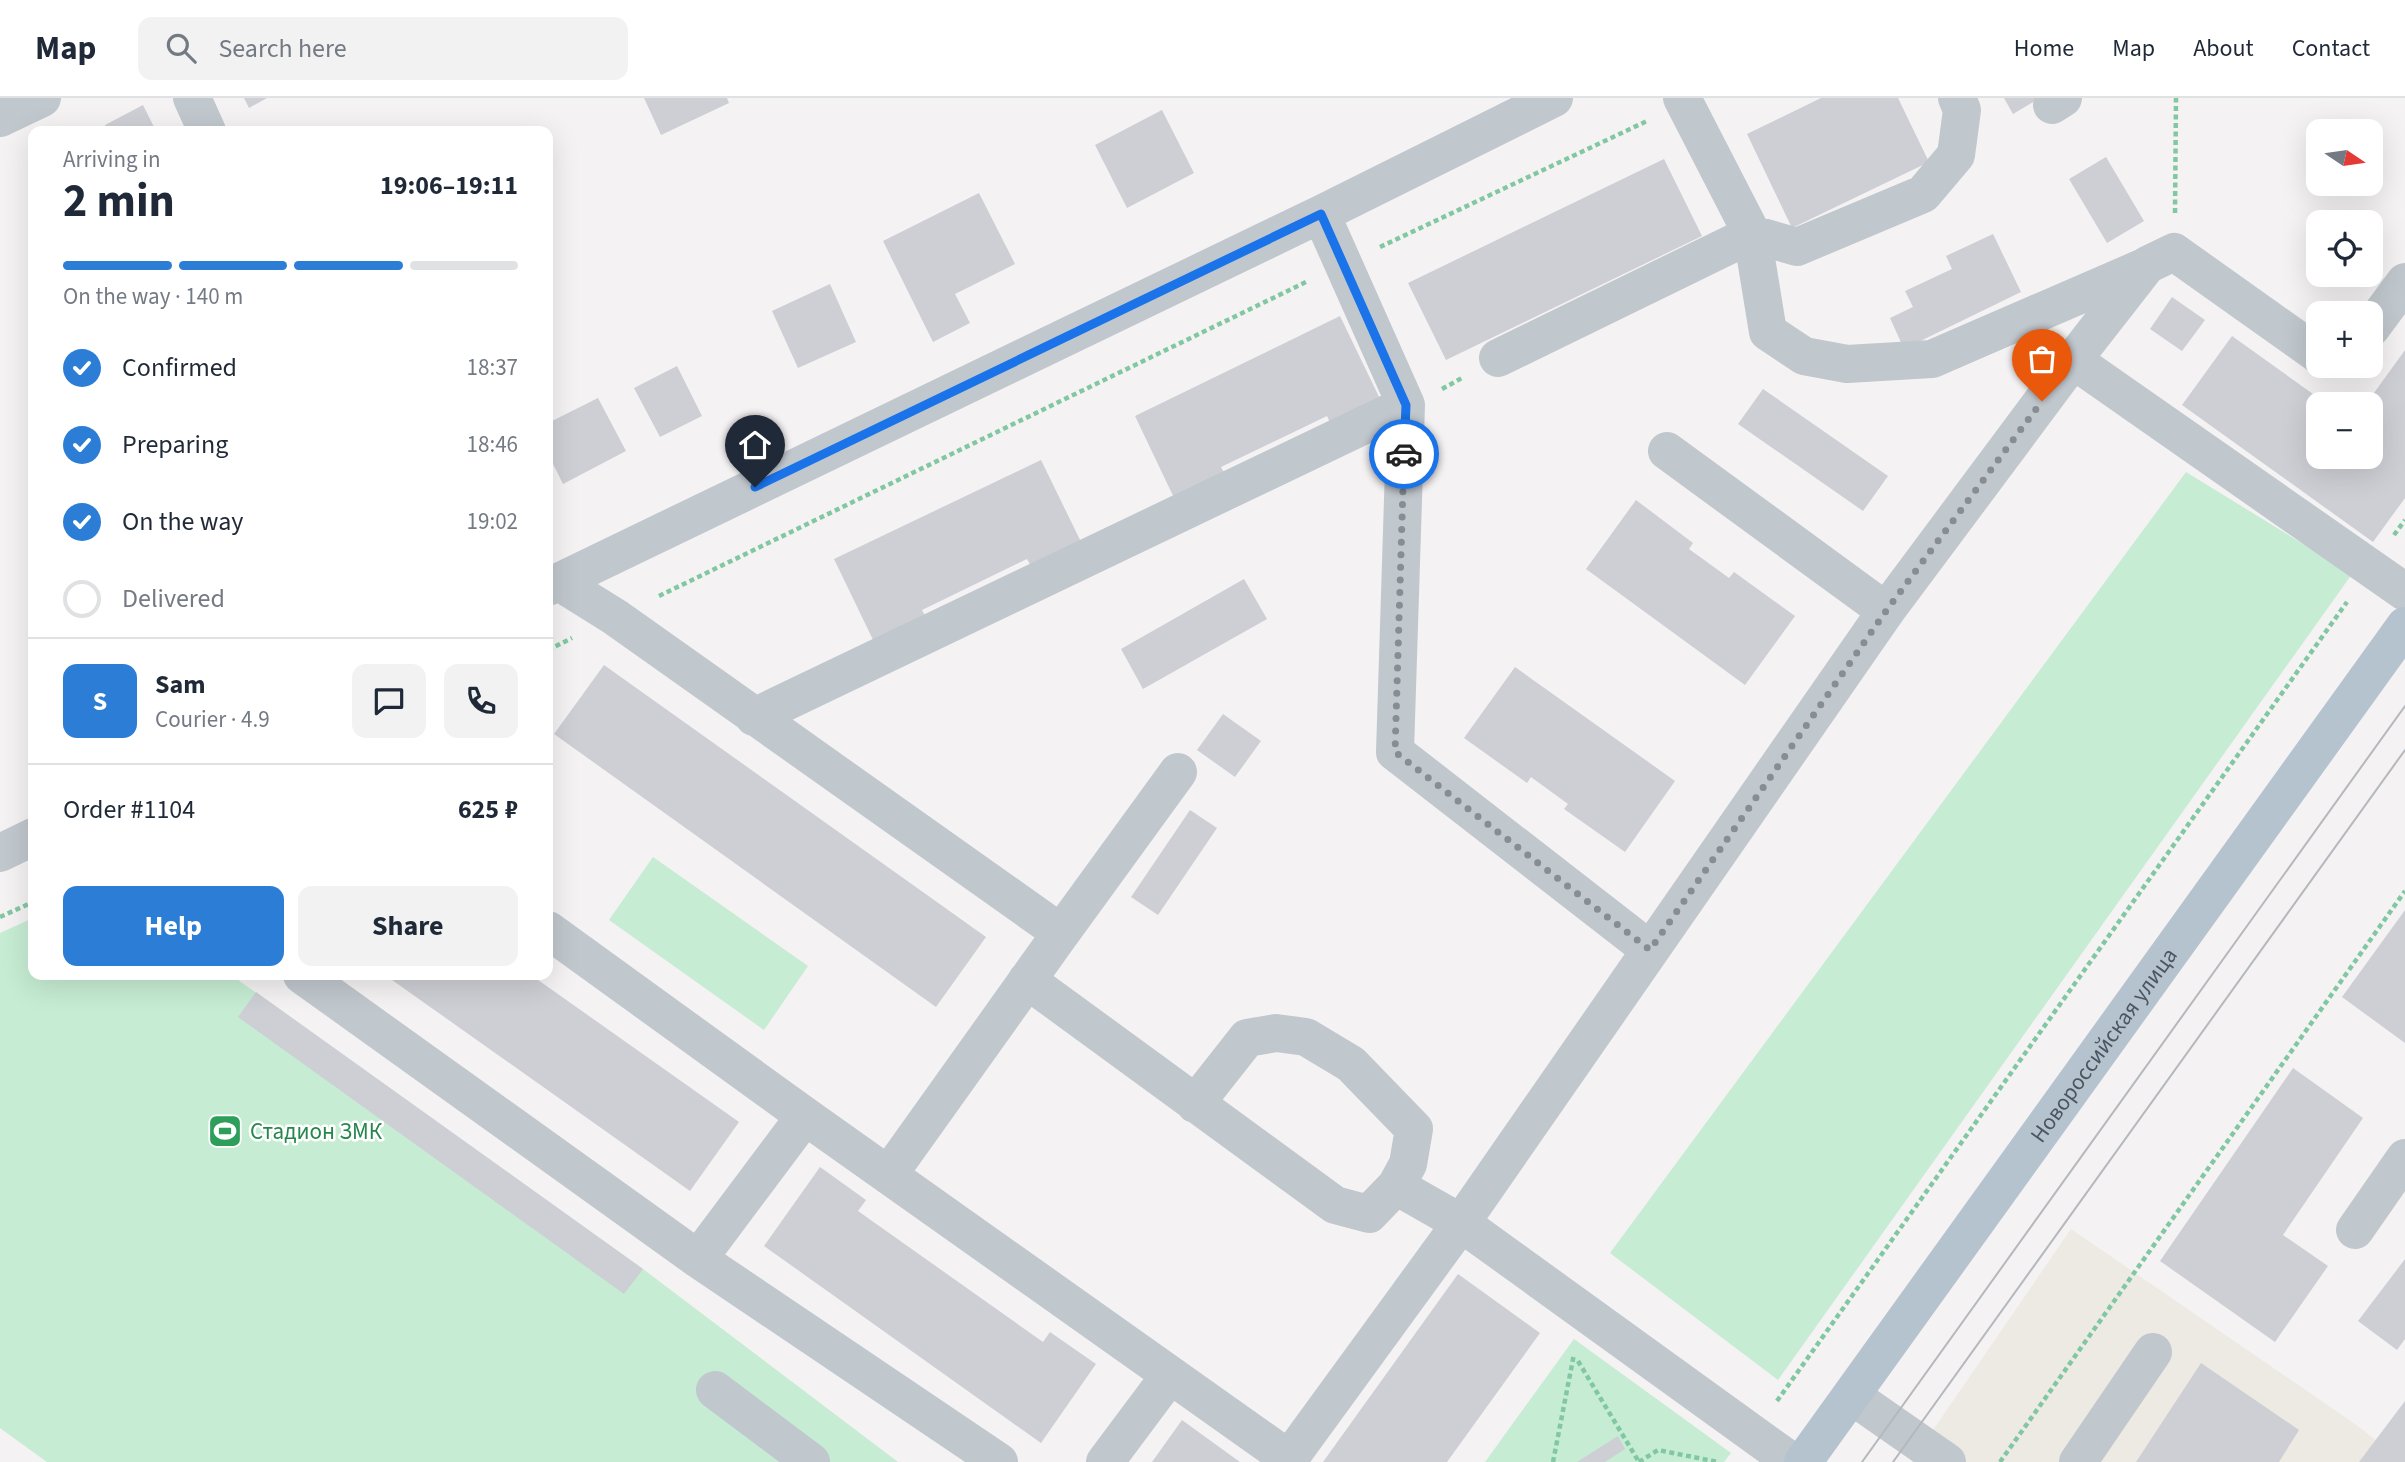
<!DOCTYPE html>
<html lang="en">
<head>
<meta charset="utf-8">
<style>
  body { margin:0; font-family:"Source Sans 3",sans-serif; background:#f2f2f3; color:#1f2937; height:100vh; display:flex; flex-direction:column; font-size:26px; white-space:nowrap }
  * { box-sizing:border-box; margin:0 }
  p { font-size:23px; color:#747a83 }
  .icon { flex:none; width:38px; height:38px; fill:none; stroke:currentColor; stroke-width:2; stroke-linecap:round; stroke-linejoin:round }
  .map { position:relative; flex:1; overflow:hidden }
  .side { position:absolute; left:28px; top:28px; width:525px; height:854px; display:flex; flex-direction:column; background:#fff; border-radius:14px; box-shadow:0 7px 28px #0002 }
  .side>* { flex:none }
  .needle { width:46px; rotate:103deg }
  .fabs { position:absolute; left:2306px; top:21px; display:grid; gap:14px }
  .fabs a { display:grid; place-items:center; width:77px; height:77px; border-radius:14px; background:#fff; box-shadow:0 7px 28px #0002; font-size:35px }
  .pin { position:absolute; display:grid; place-items:center; width:60px; height:60px; color:#fff; margin:-72px -30px; border-radius:50% 50% 50% 0; rotate:-45deg; box-shadow:0 0 7px #0007 }
  .pin .icon { rotate:45deg }
  .courier { position:absolute; display:grid; place-items:center; width:70px; height:70px; margin:-35px; border:5px solid #1a73e8; border-radius:50%; background:#fff; color:#222; box-shadow:0 2px 9px #0007 }
  .overview em { font-style:normal; font-weight:700 }
  .overview div { display:flex; flex-direction:column-reverse }
  .overview { display:flex; align-items:center; justify-content:space-between; height:119px; padding:0 35px }
  h1 { font-size:46px; font-weight:700; line-height:52px }
  .bar { display:grid; grid-template-columns:repeat(4,1fr); gap:10px 7px; align-content:center; height:84px; padding:0 35px }
  .bar i { height:9px; border-radius:5px; background:#e0e1e3 }
  .bar .active { background:#2c7dd5 }
  .bar p { grid-column:span 4 }
  .line { display:flex; align-items:center; gap:18px; padding:0 35px; border-top:2px solid #e0e1e3 }
  .line div { flex:1 }
  .round { display:grid; place-items:center; flex:none; width:74px; height:74px; border-radius:14px; background:#f2f2f3 }
  ol { padding:0 35px; list-style:none }
  li { display:flex; align-items:center; gap:21px; height:77px }
  li p { margin-inline-start:auto }
  li .icon { padding:7px; border-radius:50%; background:#2c7dd5; color:#fff; stroke-width:4 }
  li:last-child { color:#747a83 }
  li i { width:38px; height:38px; border:4px solid #e0e1e3; border-radius:50% }
  .action { display:flex; gap:14px; margin-top:auto; padding:14px 35px }
  .action a { flex:1; height:80px; border-radius:14px; background:#2c7dd5; color:#fff; font-size:28px; font-weight:700; line-height:80px; text-align:center }
  .action a+a { background:#f2f2f3; color:#1f2937 }
  header { display:flex; align-items:center; gap:42px; box-sizing:border-box; height:98px; padding:0 35px; background:#fff; border-bottom:2px solid #e0e1e3 }
  header strong { font-size:33px }
  nav { display:flex; gap:38px; margin-inline-start:auto; font-size:24px }
  .search { width:490px; height:63px; background:#f2f2f3; display:flex; align-items:center; gap:18px; box-sizing:border-box; padding:0 24px; border-radius:14px; color:#747a83; font-size:26px }
  .map>svg:first-child { display:block }
</style>
</head>
<body>
<header>
<strong>Map</strong>
<div class="search"><svg class="icon" aria-label="search" viewBox="0 0 24 24"><circle cx="10" cy="10" r="6"/><path d="M15 15l6 6"/></svg>Search here</div>
<nav><a>Home</a><a>Map</a><a>About</a><a>Contact</a></nav>
</header>
<div class="map">
<svg width="2405" height="1364" viewBox="0 0 2405 1364">
  <rect width="100%" height="100%" fill="#f4f2f3"/>
  <path fill="#edeae3" d="M2071,1131l284,195 49,38h-493z"/>
  <path fill="#c6ecd3" d="M2186,374l166,102 -574,806 -168,-127z
    M653,759l155,109 -44,64 -155,-110z
    M33,820v57h198l412,294 255,193h-851l-47,-34v-495z
    M1574,1241l157,114 -7,9h-239z"/>
  <path fill="#cdcfd4" d="M244,0h23l-18,10z
    M644,0h83l2,5 -68,32z
    M1821,0h77l31,64 -137,66 -45,-94z
    M2004,0h36l-27,16z
    M143,7l13,26h-48l-3,-6z
    M1162,12l32,63 -67,35 -32,-63z
    M2106,59l38,64 -37,22 -38,-64z
    M1664,61l38,77 -256,124 -38,-77z
    M979,95l36,71 -60,30 15,29 -37,19 -50,-101z
    M1993,136l28,58 -117,57 -14,-31 23,-11 -8,-16 47,-22 -6,-13z
    M830,186l26,58 -58,26 -26,-57z
    M2172,199l33,23 -23,31 -32,-22z
    M1340,218l42,87 -50,24 -5,-11 -106,51 6,11 -51,24 -41,-86z
    M2232,238l95,68h-8v53h52v-53h-5l39,-54v148l-32,44 -191,-137z
    M677,268l25,50 -42,21 -26,-49z
    M1763,291l125,87 -25,35 -125,-87z
    M598,300l28,53 -63,33 -15,-30v-31z
    M1041,362l42,86 -50,24 -6,-11 -105,51 6,11 -52,25 -42,-87z
    M1636,402l57,43 -4,6 40,29 5,-6 61,44 -50,69 -159,-116z
    M1244,481l23,40 -124,70 -22,-40z
    M604,567l382,272 -50,70 -382,-273z
    M1515,569l160,114 -50,71 -61,-43 4,-5 -37,-27 -4,6 -63,-45z
    M1223,616l38,27 -26,36 -38,-27z
    M1190,712l27,18 -59,87 -27,-18z
    M2405,812v133l-63,-46z
    M385,877h146l208,147 -49,69z
    M256,894l387,277 -19,25 -386,-277z
    M2293,970l70,50 -80,117 45,31 -53,76 -115,-81z
    M820,1069l46,33 -8,11 185,131 7,-10 46,32 -55,79 -277,-197z
    M2405,1161v80l-8,11 -39,-29z
    M1458,1176l82,59 -93,129h-124z
    M2201,1265l98,67 -20,32h-143z
    M2405,1303v61h-46z
    M1182,1322l51,37 7,5h-88z
    M1618,1338l7,13 -20,13h-28z"/>
  <g fill="none" stroke-linecap="round" stroke-linejoin="round">
    <path stroke="#81c8a2" stroke-width="4.5" stroke-dasharray="5 3.5" stroke-linecap="butt" d="M2175,115l1,-115
      M1380,149l267,-126
      M1442,291l20,-11
      M2394,437l11,-15
      M659,498l647,-314
      M548,552l24,-12
      M0,819l33,-15
      M1578,1263l61,101
      M1777,1303l570,-799
      M1553,1364l21,-108
      M1639,1364l19,-12 60,12
      M2000,1364l405,-571"/>
    <path stroke="#c0c7cd" stroke-width="38" d="M192,0l15,33
      M1682,0l70,136 16,98 36,24 43,8 85,-5 210,-91
      M2052,7l11,-7
      M0,20l42,-20
      M1321,116l85,191 -11,347 255,198
      M2371,230l34,-46
      M1498,260l254,-124 45,13 126,-53 33,-39 6,-45 -5,-12
      M2073,262l332,232
      M1667,353l219,160
      M559,484l56,35 446,316 -172,241
      M548,489l773,-373 233,-116
      M754,619l652,-312
      M0,755l33,-16
      M548,832l257,186 484,343 172,-236 425,-612 187,-251 74,-95 27,-13 145,103
      M1061,835l117,-161
      M302,877l396,284 301,203
      M1027,882l308,225 34,9 27,-28 65,37 331,239
      M1195,1006l52,-66 29,-5 30,4 45,27 63,65 -6,35 -12,22
      M2355,1132l50,-72
      M698,1161l107,-143
      M715,1292l96,72
      M1852,1298l95,66
      M1105,1364l65,-87
      M2078,1364l75,-110"/>
    <path stroke="#b5c3ce" stroke-width="38" id="s1" d="M1803,1364l602,-836"/>
    <path stroke="#b5b8bc" stroke-width="2" d="M1862,1364l543,-756
      M1893,1364l512,-712"/>
  </g>
  <g fill="none" stroke-linecap="round" stroke-linejoin="round">
    <path stroke="#878d92" stroke-width="7" stroke-dasharray="0 12.6" d="M1404,356l-9,298 255,198 236,-339 156,-210"/>
    <path stroke="#1a73e8" stroke-width="9" d="M755,389l566,-273 85,191 -2,49"/>
  </g>
  <defs>
    <g id="stadium-square" transform="scale(1.75)"><rect x="-9" y="-9" width="18" height="18" rx="4" fill="#2e9e5b" stroke="#fff"/><path d="M0-5a6.5 5 0 1 0 0 10a6.5 5 0 1 0 0-10ZM-3.5-1.8h7v3.6h-7Z" fill="#fff"/></g>
  </defs>
  <g fill-rule="evenodd">
    <use href="#stadium-square" x="225" y="1033"/>
  </g>
  <g text-anchor="middle" stroke-width="5" stroke-linejoin="round" paint-order="stroke">
    <g font-size="23" fill="#4c565e" stroke="#fff">
      <text dy="8" stroke="none"><textPath href="#s1" startOffset="514">Новороссийская улица</textPath></text>
    </g>
    <g font-size="23" fill="#27864d" stroke="#fff" text-anchor="start">
      <text x="250" y="1041">Стадион ЗМК</text>
    </g>
  </g>
</svg>
<div class="fabs">
<a><svg class="needle" viewBox="-14 -14 28 28"><path d="M0-13l5 13h-10z" fill="#e53935"/><path d="M0 13l5-13h-10z" fill="#747a83"/></svg></a>
<a><svg class="icon" aria-label="locate" viewBox="0 0 24 24"><circle cx="12" cy="12" r="6"/><path d="M12 2v4M12 18v4M2 12h4M18 12h4"/></svg></a>
<a>+</a>
<a>−</a>
</div>
<div class="pin" style="left:2042px;top:303px;background:#ea580c"><svg class="icon" aria-label="bag" viewBox="0 0 24 24"><path d="M5 8h14l-1 12H6zM9 8a3 3 0 0 1 6 0"/></svg></div>
<div class="pin" style="left:755px;top:389px;background:#1f2937"><svg class="icon" aria-label="home" viewBox="0 0 24 24"><path d="M3 11l9-7 9 7M6 9v11h12V9"/></svg></div>
<div class="courier" style="left:1404px;top:356px"><svg class="icon" aria-label="car" viewBox="0 0 24 24"><path d="M5 17H2v-5l4-1 3-4h7l3 4 3 1v5h-3M9 17h6M6 11h13"/><circle cx="7" cy="17" r="2"/><circle cx="17" cy="17" r="2"/></svg></div>
<section class="side">
<div class="overview"><div><h1>2 min</h1><p>Arriving in</p></div><em>19:06–19:11</em></div>
<div class="bar"><i class="active"></i><i class="active"></i><i class="active"></i><i></i><p>On the way · 140 m</p></div>
<ol>
<li><svg class="icon" aria-label="check" viewBox="0 0 24 24"><path d="M5 12l5 5 9-10"/></svg>Confirmed<p>18:37</p></li>
<li><svg class="icon" aria-label="check" viewBox="0 0 24 24"><path d="M5 12l5 5 9-10"/></svg>Preparing<p>18:46</p></li>
<li><svg class="icon" aria-label="check" viewBox="0 0 24 24"><path d="M5 12l5 5 9-10"/></svg>On the way<p>19:02</p></li>
<li><i></i>Delivered</li>
</ol>
<div class="line" style="height:126px"><b class="round" style="background:#2c7dd5;color:#fff">S</b><div><b>Sam</b><p>Courier · 4.9</p></div><a class="round"><svg class="icon" aria-label="chat" viewBox="0 0 24 24"><path d="M4 5h16v11H9l-5 4z"/></svg></a><a class="round"><svg class="icon" aria-label="phone" viewBox="0 0 24 24"><path d="M5 4h4l2 5-3 2q2 4 5 5l2-3 5 2v4C11 20 4 13 5 4z"/></svg></a></div>
<div class="line" style="height:91px"><div>Order #1104</div><b>625 ₽</b></div>
<div class="action"><a>Help</a><a>Share</a></div>
</section>
</div>
</body>
</html>
